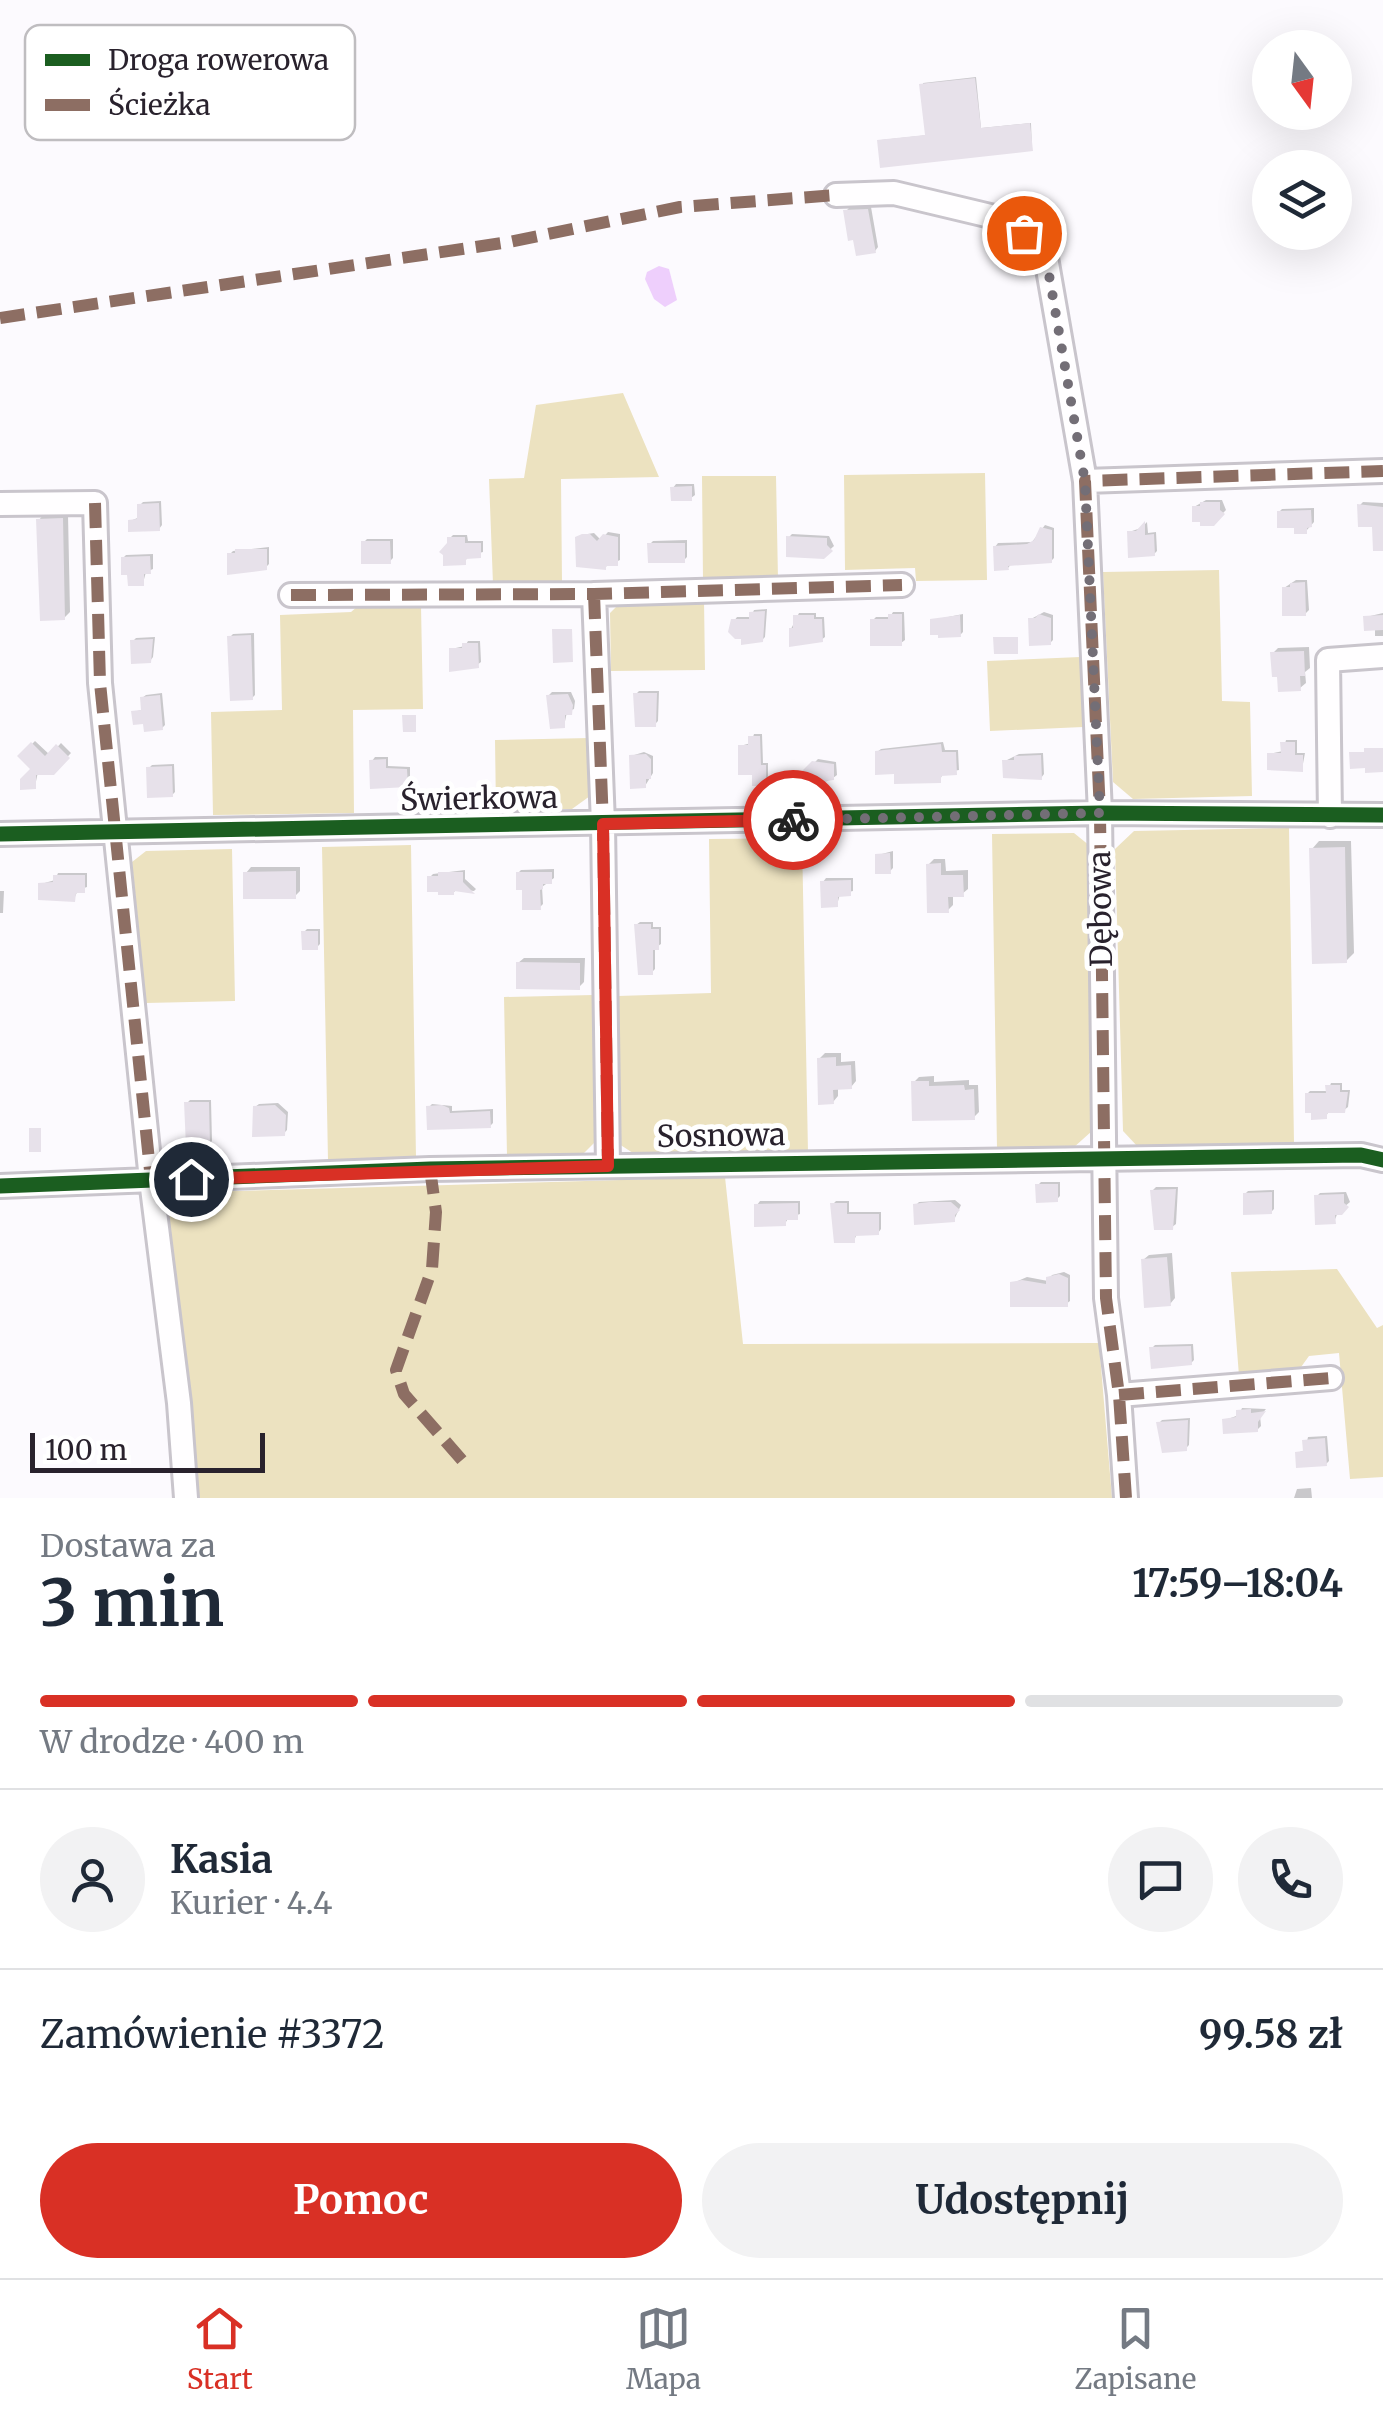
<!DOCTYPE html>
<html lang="pl">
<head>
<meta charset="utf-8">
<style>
  body { margin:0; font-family:Merriweather,serif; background:#f2f2f3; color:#1f2937; height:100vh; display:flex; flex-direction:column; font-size:38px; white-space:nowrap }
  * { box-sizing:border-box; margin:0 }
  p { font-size:32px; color:#747a83 }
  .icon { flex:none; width:55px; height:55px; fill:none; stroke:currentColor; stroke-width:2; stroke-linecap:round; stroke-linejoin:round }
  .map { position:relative; height:1498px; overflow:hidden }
  .sheet { display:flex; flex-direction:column; background:#fff; flex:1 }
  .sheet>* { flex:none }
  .needle { width:65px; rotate:165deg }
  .controls { position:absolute; left:1252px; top:30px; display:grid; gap:20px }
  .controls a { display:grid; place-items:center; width:100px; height:100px; border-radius:50%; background:#fff; box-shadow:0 10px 40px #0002; font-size:50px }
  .scale { position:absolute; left:30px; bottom:25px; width:235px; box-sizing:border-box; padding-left:10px; border:5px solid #29222d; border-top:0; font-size:28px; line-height:35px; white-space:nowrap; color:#29222d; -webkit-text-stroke:8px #fff; paint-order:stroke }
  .pin { position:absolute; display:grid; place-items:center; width:85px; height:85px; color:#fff; margin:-42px; border:5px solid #fff; border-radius:50%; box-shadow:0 2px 10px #0007 }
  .courier { position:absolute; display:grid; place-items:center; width:100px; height:100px; margin:-50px; border:8px solid #d93025; border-radius:50%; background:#fff; color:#222; box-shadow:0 2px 12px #0007 }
  .head em { font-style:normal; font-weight:700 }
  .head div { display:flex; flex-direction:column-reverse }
  .head { display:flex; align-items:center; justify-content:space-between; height:170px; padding:0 40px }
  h1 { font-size:65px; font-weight:700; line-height:75px }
  .bar { display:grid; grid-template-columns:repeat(4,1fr); gap:15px 10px; align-content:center; height:120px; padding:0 40px }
  .bar i { height:12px; border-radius:8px; background:#e0e1e3 }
  .bar .on { background:#d93025 }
  .bar p { grid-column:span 4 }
  .line { display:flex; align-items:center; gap:25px; padding:0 40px; border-top:2px solid #e0e1e3 }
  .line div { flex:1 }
  .round { display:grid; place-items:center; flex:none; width:105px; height:105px; border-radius:52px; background:#f2f2f3 }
  .button { display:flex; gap:20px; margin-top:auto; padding:20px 40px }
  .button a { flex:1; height:115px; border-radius:60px; background:#d93025; color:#fff; font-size:40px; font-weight:700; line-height:115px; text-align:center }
  .button a+a { background:#f2f2f3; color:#1f2937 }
  .tab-bar { display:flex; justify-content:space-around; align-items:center; height:140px; border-top:2px solid #e0e1e3; background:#fff; font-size:28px; color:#747a83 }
  .tab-bar a { display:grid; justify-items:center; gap:5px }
  .tab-bar .on { color:#d93025 }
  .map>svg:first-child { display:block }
</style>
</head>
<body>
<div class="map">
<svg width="1383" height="1498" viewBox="0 0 1383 1498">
  <rect width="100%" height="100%" fill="#fcfafe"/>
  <path fill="#ece2c0" d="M623,393l36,84 -98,2 1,103 -69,2 -4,-105 35,-1 12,-73z
    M985,473l2,107 -71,1 -1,-13 -70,2 -1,-95z
    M702,476h74l2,103 -75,1z
    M1219,570l3,131 28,1 2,94 -119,3 -20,-17 -10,-210z
    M704,600l1,70 -94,1 -1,-58 12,-12z
    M358,606h63l2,103 -70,1 1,103 -141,2 -2,-103 71,-2 -2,-95 71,-3z
    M1080,657l3,70 -93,4 -3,-70z
    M589,738l1,58 -18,13 -76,1 -1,-70z
    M1289,828l5,315 -156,4 -15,-16 -8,-282 19,-18z
    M1074,833l16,13 2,285 -19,17 -76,1 -5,-315z
    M802,838l6,314 -175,1 -14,-9 -1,-148 93,-3 -2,-154z
    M411,845l5,313 -88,2 -6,-313z
    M232,849l3,152 -89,2 -14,-141 14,-11z
    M593,995l2,147 -13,13 -75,1 -3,-159z
    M725,1177l18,167 356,-1 13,155h-916l-32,-305z
    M1337,1269l40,59 6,-3v152l-33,2 -11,-126 -30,3 -13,18 -57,2 -8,-104z"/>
  <path fill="#eecffc" d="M659,266l10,3 8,31 -12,7 -11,-8 -9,-20 2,-7z"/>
  <path fill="#0003" d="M976,77l5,51 50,-5 1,26 -151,-9 47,-5 -5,-52z
    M871,207l7,40 -3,4 -29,-40 3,-3z
    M676,484h18l1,11 -4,3 -18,-10z
    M1206,500h16l4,10 -13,13 -19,-16z
    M161,501l1,24 -3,4 -29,-8 10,-4v-12l3,-3z
    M1363,502l20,1v29l-23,-27z
    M1314,508v14l-8,9 -27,-19 3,-3z
    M44,514h24l2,98 -6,6 -25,-98z
    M1147,522l1,11 8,-1 1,19 -3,3 -25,-22 12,-4z
    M1045,525l9,3v30l-3,3 -39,2 -4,5 -13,-21 3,-4 34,-1z
    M608,532l12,2v26l-15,7 -24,-32 13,-2 7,7z
    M792,534l37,2 5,10 -11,10 -34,-19z
    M453,535h14l1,6h15v11l-15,4 -3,6 -15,-24z
    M367,539h26v19l-3,3 -26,-19z
    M687,540v17l-3,3 -34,-16 3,-3z
    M269,547v17l-3,3 -36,-13 3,-3z
    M153,554v15l-7,3 -3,11 -20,-25 3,-3z
    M1296,580h11l2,30 -4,4 -21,-26z
    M767,609l-2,28 -3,3 -19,-3 -9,-16 3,-4h14l3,-7z
    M893,612h11l1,28 -4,3 -28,-23 3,-3h14z
    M1044,612l9,3v25l-3,3 -19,-24z
    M799,613h17v4h8l1,20 -4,3 -30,-11z
    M1383,613v23h-8v-8l-9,-11z
    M963,614v18l-3,3 -27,-15z
    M254,633l1,62 -3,3 -22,-61 3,-3z
    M155,637l-2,20 -3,4 -17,-20 3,-3z
    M468,641h12l1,21 -4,3 -26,-16 14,-3z
    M1309,647l1,21 -5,4 1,11 -6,5 -27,-35 5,-5z
    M639,691h20l-1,30 -3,3 -19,-30z
    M552,692h19l4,9 -1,8 -7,3 -3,14 -15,-31z
    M162,693l3,32 -3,3 -17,-6 -11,-10 10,-3 -2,-11 4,-3z
    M754,734h8l1,29h5v17l-3,4 -25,-38 11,-3z
    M1286,740h11v13h8l-3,16 -33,-15 14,-3z
    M35,741l15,14 11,-12 10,10 -18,19h-15l-3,14 -2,-17 -13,-13z
    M943,742l2,8h13l1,20 -16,3 -3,7 -44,-8 -19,-20 4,-3z
    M644,752l9,4v17l-8,13 -14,-30z
    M1043,753l1,21 -3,4 -36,-17 14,-7z
    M375,757h13v9l22,1v14l-3,3 -35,-23z
    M818,759l18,3 1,13 -4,3 -8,4 -20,-10z
    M174,764l1,28 -3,3 -23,-27 3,-3z
    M1319,841h32l3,112 -8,8 -34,-112z
    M893,851v17l-3,3 -12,-16z
    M934,859h11l1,12 22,-1v19l-6,5 -9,1v10l-5,5 -20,-45z
    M251,867h49v24l-5,5 -49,-23z
    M554,869v9l-12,9 1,17 -3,3 -16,-19 -6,-15 3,-3z
    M465,870v9l11,10 -2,2 -17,-2 -4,4 -23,-16 3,-3z
    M58,873h29v14l-9,3 -4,9 -33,-15 14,-4z
    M826,878h27v13l-13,3 -3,11 -14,-23z
    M0,891h4l-1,22h-3z
    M640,922h13v5h8v17l-6,4v21l-3,3 -16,-47z
    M307,929h13v15l-3,3 -13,-15z
    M524,958h61l-1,24 -5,5 -61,-24z
    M825,1053h16v9l14,-1 1,20 -5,6h-13v9l-5,6 -14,-43z
    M934,1076v6l35,-2v5h9l1,27 -5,5 -60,-35 5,-5z
    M1331,1083h11v7h8l-2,17 -4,3h-15l-3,7 -19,-23 3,-3h18z
    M190,1100h21l1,41 -3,3 -22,-41z
    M278,1103l10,9 -1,18 -3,3 -29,-26 4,-3z
    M432,1104l20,2v5l41,-2v14l-3,3 -61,-19z
    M1041,1182h19v14l-3,3 -19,-14z
    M1156,1187h22l-2,37 -4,3 -20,-36z
    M1274,1190v19l-3,3 -26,-18 3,-3z
    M1346,1192l4,10 -12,10 -4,10 -17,-26 3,-3z
    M955,1200l6,5 -7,15 -38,-15 3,-3z
    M760,1201h40v13l-12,4 -3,6 -28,-19z
    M836,1201h13v11h32v17l-3,4h-21l-3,8 -21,-37z
    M1172,1253l3,45 -5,6 -27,-44 6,-5z
    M1064,1272l6,3v26l-4,3 -53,-21 14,-6 21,4 4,-6z
    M1193,1344l1,16 -3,3 -39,-15 3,-3z
    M1242,1408l24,1 -6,7 1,10 -4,4 -32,-10 14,-5z
    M1190,1418l-1,27 -3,3 -27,-25 3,-3z
    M1327,1436l2,25 -3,3 -29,-11 8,-3 3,-13z
    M1311,1488l1,10h-18l3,-9z"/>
  <path fill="#e7e1ea" d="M975,78l6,50 49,-5 3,28 -153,17 -3,-28 48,-5 -6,-51z
    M868,209l8,44 -20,3 -3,-16 -5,1 -5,-31z
    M692,486v15h-21l-1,-14z
    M1200,502h20v8l5,4 -11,12h-14v-4h-8v-16h8z
    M159,503l1,28 -32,1v-12l9,-1v-15z
    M1357,504l26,3v44h-10l-1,-24h-14z
    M1311,510l1,17 -5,1v6h-13v-6h-17v-17z
    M63,518l2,102 -25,1 -4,-102z
    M1145,521v14l9,-1 1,22 -27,2 -1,-27h9z
    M1040,527l12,3v33l-44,3 1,4 -15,1 -1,-25 34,-2 7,-4z
    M582,534h8l7,7 6,-7 15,3v29h-12v4l-30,-3 -1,-30z
    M786,536l41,2v7l6,6 -9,8 -38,-2z
    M447,537h18v6h16v15l-15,1v6l-23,1v-11l-4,-3 8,-9z
    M361,541h29l1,23h-30z
    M647,543h38v20h-37z
    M235,549h32v21l-40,5v-22h8z
    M150,556l1,18h-7v12h-16l-1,-11h-6v-18z
    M1305,582l1,34h-24v-29h8v-4z
    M765,611l-2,31 -22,3v-6h-6l-7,-7 3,-13h18v-7z
    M888,614h14v32h-32v-27h18z
    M1039,614l12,4v27l-22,1 -1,-28h7z
    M793,615h21v4h8l1,23 -34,5v-19h4z
    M960,615l1,22 -23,1v-3h-8v-16z
    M1383,615v15l-19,1 -1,-15z
    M552,629h20l1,33 -20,1z
    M251,635l2,65 -23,1 -3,-65z
    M993,637h25v17h-24z
    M153,639l-2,24 -20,1 -1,-24z
    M462,643h16l1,25 -30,4v-24h13z
    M1304,651l1,25h-5l1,15 -23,1 -1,-15h-5l-2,-25z
    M633,693h24l-1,34h-21z
    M568,694l5,11 -1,10h-7v13l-15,1 -4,-34z
    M160,695l3,35 -19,2 -1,-8 -10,1 -2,-14 10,-1 -1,-13z
    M402,715h14v17h-13z
    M748,736h12l1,29h5v21h-14v-11h-14v-30h10z
    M31,742l14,14 11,-12 14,14 -16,17h-18v14l-16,1v-11l10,-10 -13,-13z
    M1280,742h15v13h8v17l-36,-2v-17h14z
    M941,744l1,8h14l1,23 -16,1v7l-47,1v-10l-19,1v-24z
    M1364,748h19v24l-18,1v-5l-15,1 -1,-17h15z
    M646,754l5,5v20h-5v9l-16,1 -1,-34z
    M1041,755l1,25 -39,-2 -1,-18h12v-4z
    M386,759v9l21,1 1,18 -38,2 -1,-29z
    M812,761l22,3v16l-8,1v4h-20v-8l-5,-5z
    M172,766l1,31 -26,1 -1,-31z
    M1345,847l2,116 -35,1 -3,-116z
    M890,853l1,21h-16v-20z
    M941,863v12h22l1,22h-16l1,16h-22l-1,-49z
    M296,871v28h-53v-27z
    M438,872h25v10l12,12 -21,-3v4h-16v-3h-11v-16h11z
    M516,872h36v12h-9v5l-3,1 1,20h-19v-20h-6z
    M53,875h32v18h-9l-1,9 -37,-2v-17l15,-1z
    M851,880v16l-13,1v10l-17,1 -1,-27z
    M634,924h17v5h8v21h-6v25h-15z
    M301,931h17v19h-16z
    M516,962l64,1v27l-64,-1z
    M836,1057v9l15,-1 1,24 -19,1 1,14 -16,1 -1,-47z
    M911,1081h18v5l35,-1 1,5 9,-1 1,31 -63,1z
    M1325,1085h15v7h8l-3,21h-18v6l-16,1v-7h-6v-20h21z
    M184,1102h25l1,44 -24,1z
    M275,1105l11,10 -1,21 -33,1 1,-31z
    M442,1105l7,3 1,5 40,-2 1,17 -64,2 -1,-24z
    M29,1128h12v24h-12z
    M1035,1184h23v18l-22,1z
    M1176,1189l-3,41h-19l-4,-40z
    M1272,1192v22l-29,1v-22z
    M1344,1194v9l5,4 -7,8h-7l1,9 -21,1 -1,-30z
    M929,1202h22l9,8 -5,5v7l-41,3 -1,-21z
    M798,1203v17h-12v6l-32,1v-23z
    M830,1203h17v11h32v21l-24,1v7h-21z
    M1167,1257l4,49 -27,2 -3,-49z
    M1059,1274l9,4v29h-58v-25l12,-2 24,4v-7z
    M1191,1346l1,19 -41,4 -2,-22z
    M1251,1409v4l15,-2 -8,11v10l-35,2 -1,-15 14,-2v-7z
    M1188,1420l-1,31 -25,2 -6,-31z
    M1325,1438l2,28 -31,2 -1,-16 8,-1 -1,-11z"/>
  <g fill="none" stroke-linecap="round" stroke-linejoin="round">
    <g stroke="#c9c5cc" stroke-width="28">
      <path id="minor" d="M836,195l58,-2 109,26 41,27 41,235 15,332 6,485 13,97 7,103
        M1085,481l298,-10
        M0,504l95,-1 5,180 51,497 28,223 7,95
        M594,594l9,230 5,342
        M291,595l303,-1 308,-9
        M1330,816l-2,-156 55,-4
        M0,834l1100,-21 283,2
        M0,1186l430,-17 931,-14 22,5
        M1119,1395l212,-17"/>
    </g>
    <use href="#minor" stroke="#fffeff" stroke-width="22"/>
    <path stroke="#8d6e63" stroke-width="12" stroke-dasharray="25 12" stroke-linecap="butt" d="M0,318l509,-76 171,-35 156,-12
      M95,503l5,180 51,497
      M594,594l9,230 5,342
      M291,595l303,-1 308,-9
      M430,1169l6,43 -4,57 -36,101 8,24 64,73
      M1119,1395l212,-17
      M1126,1498l-7,-103 -13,-97 -6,-485 -15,-332 298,-10"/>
    <g stroke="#fff" stroke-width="21">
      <path id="cycleway" d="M0,834l1100,-21 283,2
        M0,1186l430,-17 931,-14 22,5"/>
    </g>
    <use href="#cycleway" stroke="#1b5e20" stroke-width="15"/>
  </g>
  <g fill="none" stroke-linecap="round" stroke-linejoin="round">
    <path stroke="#736e76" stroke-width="10" stroke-dasharray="0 18" d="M793,820l307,-7 -15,-331 -41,-236 -20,-13"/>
    <path stroke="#d93025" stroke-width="12" d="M191,1179l417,-13 -5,-342 190,-4"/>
  </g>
  <g text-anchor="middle" stroke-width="10" stroke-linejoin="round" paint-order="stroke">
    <g font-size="30" fill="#29222d" stroke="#fff">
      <text transform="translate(479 799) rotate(-1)" y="10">Świerkowa</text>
      <text transform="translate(1101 909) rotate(-91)" y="10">Dębowa</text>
      <text transform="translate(721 1136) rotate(-1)" y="10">Sosnowa</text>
    </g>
  </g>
  <rect x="25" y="25" width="330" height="115" rx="15" fill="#fff" stroke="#bfbdc0" stroke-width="2.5"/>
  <rect x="45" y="54" width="45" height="12" fill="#1b5e20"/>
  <rect x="45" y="99" width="45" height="12" fill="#8d6e63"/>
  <g font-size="28" fill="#29222d">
    <text x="108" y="70">Droga rowerowa</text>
    <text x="108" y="115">Ścieżka</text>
  </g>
</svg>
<div class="controls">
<a><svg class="needle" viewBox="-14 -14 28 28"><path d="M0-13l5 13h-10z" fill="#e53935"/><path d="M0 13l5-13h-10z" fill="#747a83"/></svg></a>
<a><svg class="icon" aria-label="layers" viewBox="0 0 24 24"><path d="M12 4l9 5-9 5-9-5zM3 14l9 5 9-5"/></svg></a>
</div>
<div class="scale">100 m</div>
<div class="pin" style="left:1024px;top:233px;background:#ea580c"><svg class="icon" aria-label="bag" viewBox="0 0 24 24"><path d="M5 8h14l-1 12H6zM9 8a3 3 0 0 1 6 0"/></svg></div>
<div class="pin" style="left:191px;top:1179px;background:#1f2937"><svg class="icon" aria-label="home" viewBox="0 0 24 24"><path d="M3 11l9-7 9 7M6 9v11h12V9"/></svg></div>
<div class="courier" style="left:793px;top:820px"><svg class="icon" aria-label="bike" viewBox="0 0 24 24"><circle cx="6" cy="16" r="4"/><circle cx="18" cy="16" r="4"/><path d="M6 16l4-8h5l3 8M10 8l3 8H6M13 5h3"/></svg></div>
</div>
<section class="sheet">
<div class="head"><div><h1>3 min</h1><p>Dostawa za</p></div><em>17:59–18:04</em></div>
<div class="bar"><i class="on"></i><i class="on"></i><i class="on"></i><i></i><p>W drodze · 400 m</p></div>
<div class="line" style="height:180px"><a class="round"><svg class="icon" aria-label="person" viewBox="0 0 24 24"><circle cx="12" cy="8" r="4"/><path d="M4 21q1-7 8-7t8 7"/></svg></a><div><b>Kasia</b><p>Kurier · 4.4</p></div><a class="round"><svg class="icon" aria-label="chat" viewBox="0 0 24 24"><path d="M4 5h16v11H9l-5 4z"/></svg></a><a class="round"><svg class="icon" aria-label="phone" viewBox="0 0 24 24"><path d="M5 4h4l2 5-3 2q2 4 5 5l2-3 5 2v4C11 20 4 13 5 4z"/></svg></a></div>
<div class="line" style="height:130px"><div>Zamówienie #3372</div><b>99.58 zł</b></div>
<div class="button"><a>Pomoc</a><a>Udostępnij</a></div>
</section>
<nav class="tab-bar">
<a class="on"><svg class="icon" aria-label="home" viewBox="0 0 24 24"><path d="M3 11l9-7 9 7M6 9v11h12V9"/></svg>Start</a>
<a><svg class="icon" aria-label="map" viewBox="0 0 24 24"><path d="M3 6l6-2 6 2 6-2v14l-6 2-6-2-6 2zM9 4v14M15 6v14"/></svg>Mapa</a>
<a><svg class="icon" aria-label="saved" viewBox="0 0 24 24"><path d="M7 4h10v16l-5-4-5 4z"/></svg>Zapisane</a>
</nav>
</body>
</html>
